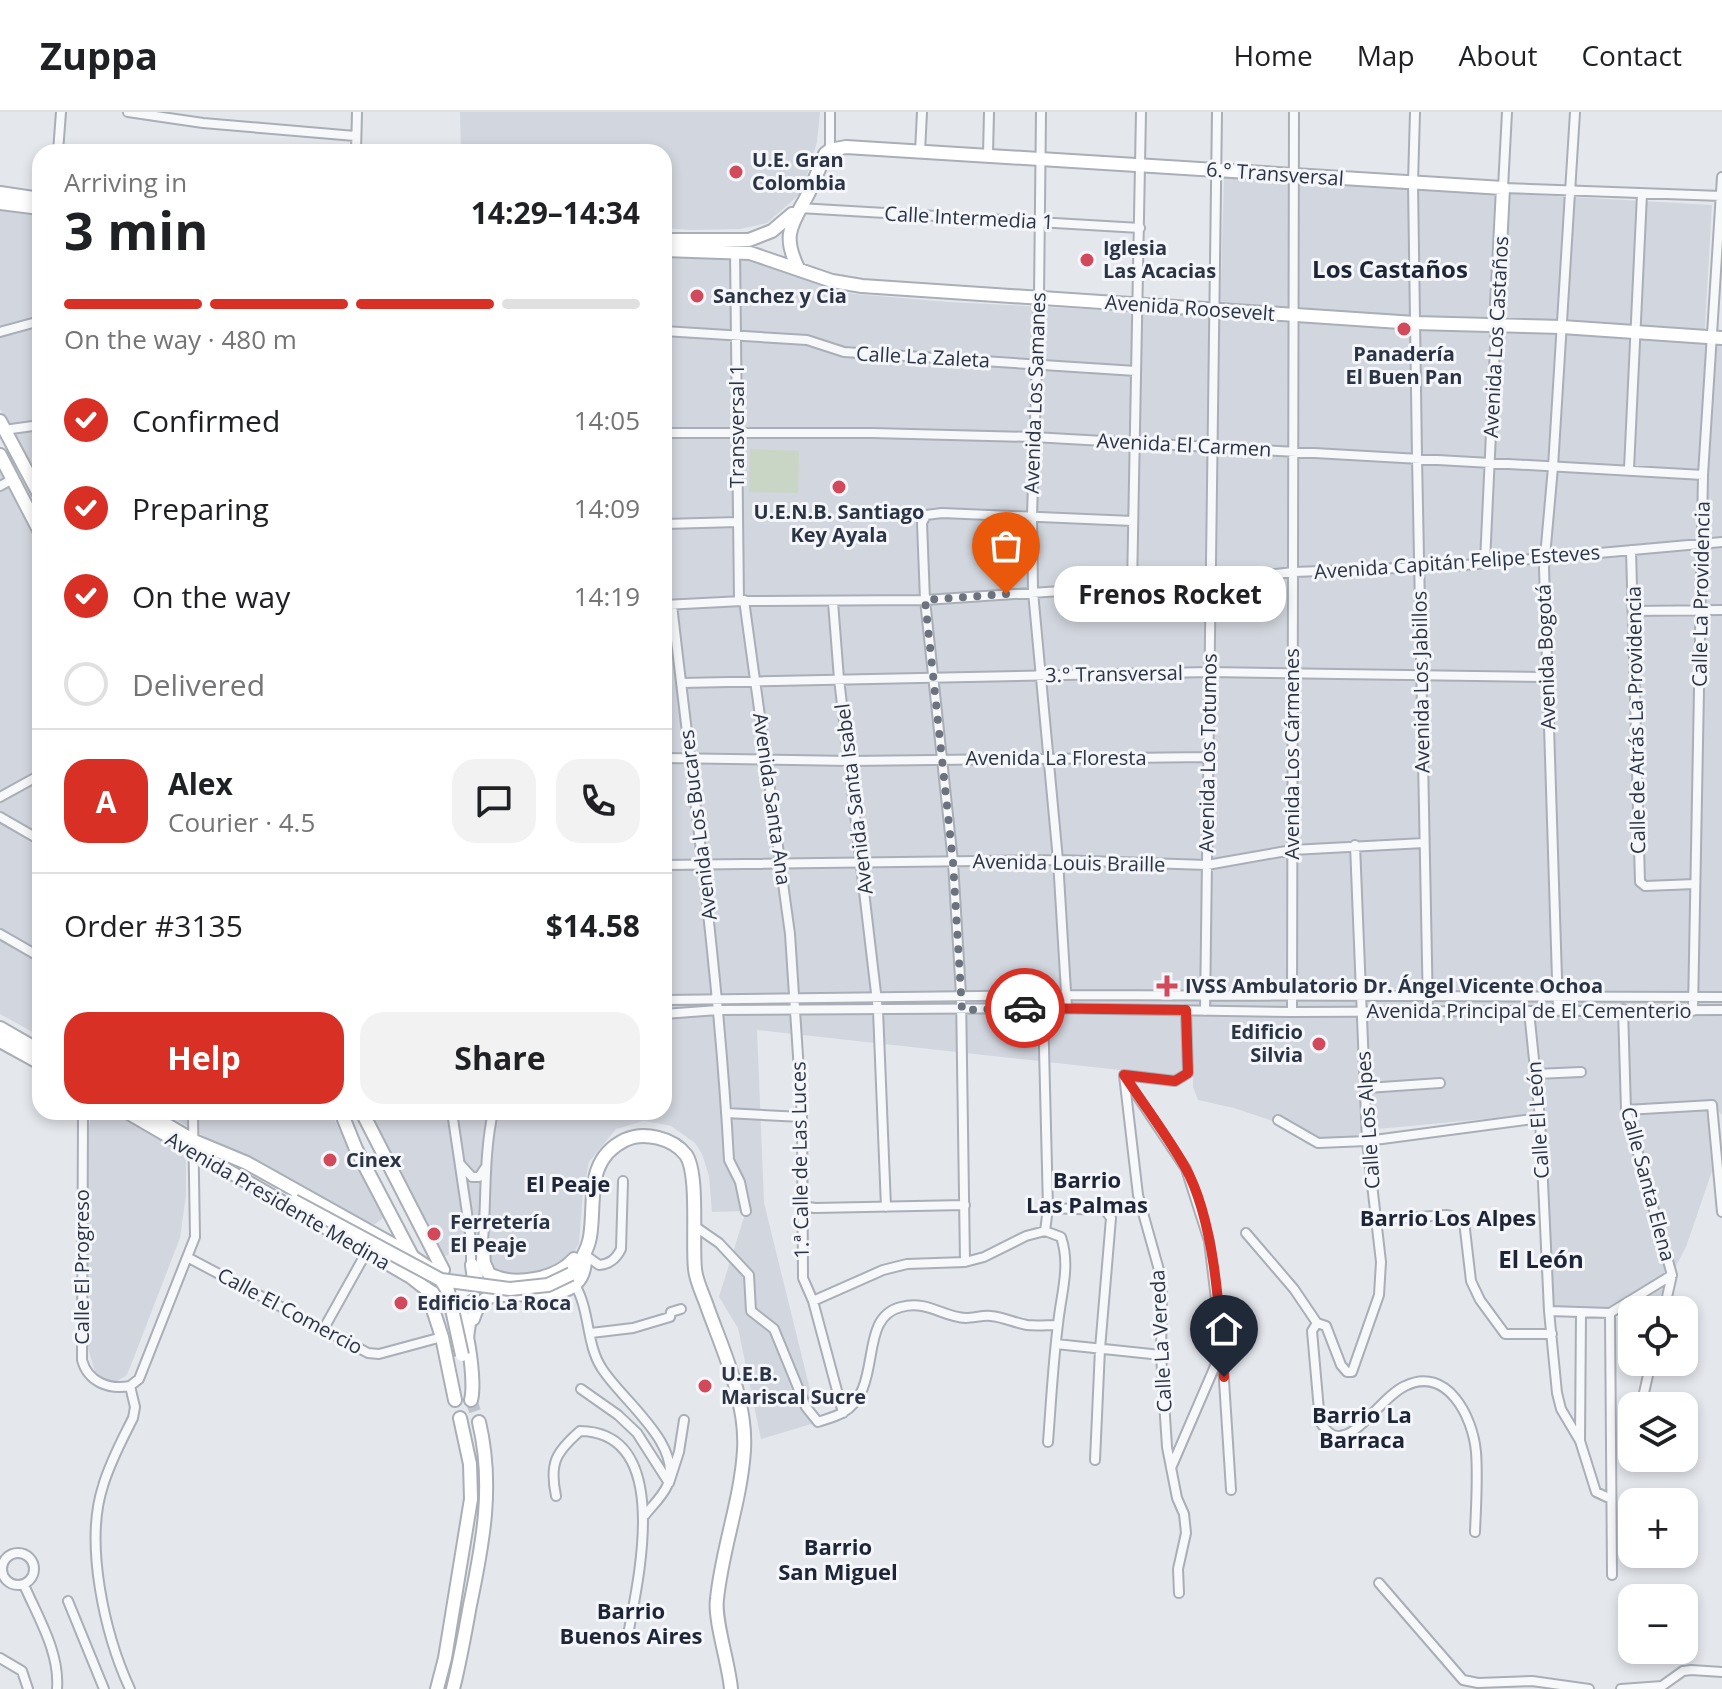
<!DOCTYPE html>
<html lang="en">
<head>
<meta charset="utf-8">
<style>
  body { margin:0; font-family:"Open Sans",sans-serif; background:#f2f2f2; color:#202124; height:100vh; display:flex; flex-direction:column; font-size:30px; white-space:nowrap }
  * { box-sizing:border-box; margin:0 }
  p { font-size:26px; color:#757577 }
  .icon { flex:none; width:44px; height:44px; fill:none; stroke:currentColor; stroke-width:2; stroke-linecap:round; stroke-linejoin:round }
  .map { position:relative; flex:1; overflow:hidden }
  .panel { position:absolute; left:32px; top:32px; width:640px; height:976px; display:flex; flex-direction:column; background:#fff; border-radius:24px; box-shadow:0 4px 12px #0003 }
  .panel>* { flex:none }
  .tools { position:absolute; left:1618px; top:1184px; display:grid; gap:16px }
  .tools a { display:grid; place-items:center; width:80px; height:80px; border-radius:16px; background:#fff; box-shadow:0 4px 12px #0003; font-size:40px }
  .pin { position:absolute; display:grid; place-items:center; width:68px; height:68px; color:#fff; margin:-82px -34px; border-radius:50% 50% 50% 0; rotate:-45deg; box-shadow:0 0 8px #0007 }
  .pin .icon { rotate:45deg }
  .courier { position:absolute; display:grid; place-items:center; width:80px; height:80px; margin:-40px; border:6px solid #d93025; border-radius:50%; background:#fff; color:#222; box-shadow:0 2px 10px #0007 }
  .bubble { position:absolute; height:56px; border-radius:24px; background:#fff; box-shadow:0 4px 12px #0003; font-size:26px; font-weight:700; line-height:56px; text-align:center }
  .head em { font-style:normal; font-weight:700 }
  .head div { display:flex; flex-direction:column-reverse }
  .head { display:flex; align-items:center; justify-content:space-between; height:136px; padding:0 32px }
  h1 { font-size:52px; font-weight:700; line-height:60px }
  .bar { display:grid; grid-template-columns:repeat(4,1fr); gap:12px 8px; align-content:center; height:96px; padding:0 32px }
  .bar i { height:10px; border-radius:6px; background:#e0e0e0 }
  .bar .on { background:#d93025 }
  .bar p { grid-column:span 4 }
  .line { display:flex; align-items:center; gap:20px; padding:0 32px; border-top:2px solid #e0e0e0 }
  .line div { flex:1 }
  .round { display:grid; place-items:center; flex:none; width:84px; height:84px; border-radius:24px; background:#f2f2f2 }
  ol { padding:0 32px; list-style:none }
  li { display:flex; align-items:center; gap:24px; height:88px }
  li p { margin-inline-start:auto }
  li .icon { padding:8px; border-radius:50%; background:#d93025; color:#fff; stroke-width:4 }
  li:last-child { color:#757577 }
  li i { width:44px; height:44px; border:4px solid #e0e0e0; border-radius:50% }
  .cta { display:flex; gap:16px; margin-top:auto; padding:16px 32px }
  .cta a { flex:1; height:92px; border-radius:24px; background:#d93025; color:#fff; font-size:32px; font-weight:700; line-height:92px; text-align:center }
  .cta a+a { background:#f2f2f2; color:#202124 }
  header { display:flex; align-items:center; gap:48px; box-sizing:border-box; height:112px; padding:0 40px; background:#fff; border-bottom:2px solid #e0e0e0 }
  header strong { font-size:38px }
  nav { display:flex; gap:44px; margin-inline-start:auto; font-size:28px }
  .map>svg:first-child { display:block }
</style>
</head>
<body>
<header>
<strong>Zuppa</strong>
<nav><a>Home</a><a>Map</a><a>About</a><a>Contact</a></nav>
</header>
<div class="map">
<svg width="1722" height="1577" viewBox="0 0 1722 1577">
  <rect width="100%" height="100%" fill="#e4e7ec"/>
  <path fill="#d2d6de" d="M460,0h360l-3,30 -15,50 -35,31 -27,6 -49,1 -27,-2v-76h-203z
    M1224,65l488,28 -8,138 18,1v771l-7,-8 -8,-2 5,66 -26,76 -29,55 -26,-1 1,15h-86l-6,-202 -174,16v9l-58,6 -32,-23 -42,-14 -36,-8 -5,-13v-12l-19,1 -417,-46 7,173 54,219 -57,17 -23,-111 -19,-31 27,-86 -34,1 -3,-36 -7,-22 -7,-11 -24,-17 -14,-3 -14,-2 -27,8 -27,33 -6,30 -4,51 -10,20 -21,13h-49l-8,-9 -2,-31 -50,23 -73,-147h298v-856l87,2 30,8 54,24 19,4 95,8 271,14z
    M0,97l40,5v265l-40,-70z
    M0,358l40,77v489l-40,-22z
    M92,1000h18l73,41 3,7v35l-6,43 -51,132 -3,6 -11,6h-8l-12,-10 -7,-24 -2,-110 2,-106z
    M164,1000h166l53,99v7l-8,6 -12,-2 -133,-70z"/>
  <path fill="#c9d6c5" d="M750,337l49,2 -1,42 -49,-1z"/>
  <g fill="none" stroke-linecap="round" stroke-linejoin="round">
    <path stroke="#bfc3cb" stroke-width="12" stroke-dasharray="12 6" stroke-linecap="butt" d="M471,1288l8,22"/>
    <g stroke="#a9aeb7" stroke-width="12">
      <path id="street" d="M128,0l75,11 152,13
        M1041,0l-2,185 -7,219 1,76 25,268 9,148
        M1415,0l-2,71 4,274 11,554
        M1507,0l-4,76 218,8
        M830,38v-38
        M58,40l3,-40
        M356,40l1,-40
        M920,40l2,-40
        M988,43l1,-43
        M799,96l341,20
        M735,139l4,350
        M664,219l143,9 37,12 292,19
        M0,220l40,-11
        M4,318l36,-5
        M664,321h208l161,4 670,38
        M1629,357l13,-275
        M0,374l13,-7
        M664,412l74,-2
        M1631,438l9,332 5,4 50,-2
        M1485,450l11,-236
        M1132,475l9,-475
        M744,488l46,334 12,183 1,161 10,23 30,112
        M833,490l6,77 39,331 8,197
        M664,493l78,-4 183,-1 287,-19 82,-9 160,-6 268,-24
        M672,493c21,185 47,369 57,555l11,22 6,29
        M1633,499l89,-1
        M681,571l528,-11 338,5
        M664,646l186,3 358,-4
        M0,685l40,-22
        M0,705l40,23
        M664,753l394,-5 149,5 85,-15 132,-7
        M0,822l40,23
        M664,888l402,-5 656,2
        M1043,896l5,200 -3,23
        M1623,897l3,101 46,165 -8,35
        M1558,898l-14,-442 9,-101 22,-355
        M1205,899l12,-899
        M1529,899l11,107 9,193 8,82 4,16 19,32 16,51 15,7
        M1693,899l10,-536 19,-298
        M1292,900l2,-900
        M664,902l54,-4 325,-2 249,4 430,-2
        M1536,962l45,-2
        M1126,967l60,90 23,72 13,108 9,141
        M1367,976l73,-5
        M1626,998l86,-5 10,107
        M83,1000l-1,248c6,22 27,30 48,26
        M452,1000l19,128v30
        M726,1001l76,4
        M1278,1008l40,23 49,-2 173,-23
        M461,1053l11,12h7l6,-9
        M802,1094l13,2 150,-3
        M1048,1096l57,2 6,8 -11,131 -5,111
        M1375,1108l72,-5 17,6 7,60 9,19 25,34h47
        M693,1113l26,18 30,32 2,36 23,18 32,78 12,15c8,-3 17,-5 24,-9 43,-24 14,-95 59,-106 27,-7 41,10 65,11 8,0 17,-3 25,-2 12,1 24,7 36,9 10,1 20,0 30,0
        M1246,1121l48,56 23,34 9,3 15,39 6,7h5l27,-77 2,-33 -14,-121 -12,-296
        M584,1142l15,11c11,-1 17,-6 22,-16l2,-68
        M187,1145l181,96 11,1 63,-17
        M965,1150l-4,-267 -8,-133 -28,-262 -3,-77 4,-8 16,-2 191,8
        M478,1167c11,-56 3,-112 15,-167
        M575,1173c15,25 11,58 26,82 18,31 84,78 66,119 -5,11 -15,20 -22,29
        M457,1185l19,-12
        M813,1189l70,-31 24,-6 58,-2 19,-5 42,-21 19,-5 16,6c10,29 0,57 -3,87 -5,39 -7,79 -10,118
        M1549,1199l61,2 62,-38
        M1610,1201l2,262
        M1317,1211l-5,8 8,91c6,8 12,17 24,13 18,-4 41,-40 61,-49 42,-21 68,31 71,66 2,26 0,54 -1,80
        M323,1218l43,-77
        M591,1221l42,-5 37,-11 1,-5 10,-3
        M469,1226l6,-43
        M1056,1232l105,11
        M130,1274l9,-7 56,-142 -2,-120 -2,-5
        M581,1277l37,26 19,18 32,50 10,-31 5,-32
        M1641,1294l10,-44
        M1580,1328l1,-128
        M1171,1356l50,-116
        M556,1384c-7,-33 0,-44 24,-65 95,1 57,154 47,209
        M2 1457a16 16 0 1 1 32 0a16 16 0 1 1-32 0Z
        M1379,1471l84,97 15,3 54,-2 57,8
        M24,1473c14,32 36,68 33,104
        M1179,1481l-1,-24 8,-36 -2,-19 -7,-16 -10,-51 -6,-92 1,-64 -3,-21 -21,-75 -14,-120 51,6 13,-8 -2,-63
        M68,1489l36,88
        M0,1546l22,13 6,18
        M130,1577c-25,-54 -46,-145 -27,-203 7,-24 19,-46 30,-68l2,-11 -5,-21
        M1621,1577l41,-3 21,-15 8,-1 31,2"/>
    </g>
    <g stroke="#a9aeb7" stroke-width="16">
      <path id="secondary" d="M0,81l40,6
        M0,91l40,5
        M664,128h85l23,-9 20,-17
        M664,138l86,3 82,28 30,5 553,37 147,4 160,11
        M798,156c-16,-33 -7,-42 9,-72 7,-13 12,-28 18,-42l5,-4 16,-3 657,41 -7,138
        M0,309l40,75
        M0,343l40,77
        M0,916l40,23
        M0,929l40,22
        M127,1000l284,165c15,12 25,22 46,20
        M145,1000l49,29 53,22 152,85 33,22
        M341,1000l15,37 56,107
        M362,1000l81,158
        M483,1140l1,11 5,11c25,13 66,6 85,-15
        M472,1153l2,15
        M571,1162c8,-9 17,-25 19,-37 6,-36 -6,-77 35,-97 19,-9 48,-2 61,15 13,19 6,87 9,114 1,13 9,27 13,40 16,44 39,93 36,141 -3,50 -22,99 -27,149 -3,21 12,65 14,90
        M447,1169c16,16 30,97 24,119
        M426,1176l16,49 13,63
        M473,1207c3,-9 6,-16 14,-21 26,-12 95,14 98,-37
        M437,1577l8,-31 26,-159 -1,-35 -10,-46
        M453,1577c7,-28 12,-56 17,-84 13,-62 24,-120 9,-183"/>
    </g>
    <use href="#street" stroke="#f7f8fa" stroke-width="8"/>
    <use href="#secondary" stroke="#fff" stroke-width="12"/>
    <g stroke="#a9aeb7" stroke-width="16" stroke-linecap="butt">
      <path id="secondary-bridge" d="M294,1089l147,79 69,9 38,-4 23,-11
        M441,1168l7,11 14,64"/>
    </g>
    <use href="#secondary-bridge" stroke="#fff" stroke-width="12"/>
  </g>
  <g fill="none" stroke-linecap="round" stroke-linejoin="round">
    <path stroke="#6c737f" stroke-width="8" stroke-dasharray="0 14.4" d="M1006,482l-81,6 28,262 9,148 63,-2"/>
    <path stroke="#d93025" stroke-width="10" d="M1025,896l161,2 2,63 -13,8 -51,-6c20,30 43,60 61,92 30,53 35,149 39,210"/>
  </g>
  <g fill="#d1495b" stroke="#f4f6f9" stroke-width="3">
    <circle cx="736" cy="60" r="8"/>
    <circle cx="1087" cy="148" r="8"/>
    <circle cx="697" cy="184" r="8"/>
    <circle cx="1404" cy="217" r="8"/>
    <circle cx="839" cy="375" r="8"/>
    <path d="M1163 862h8v8h8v8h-8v8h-8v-8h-8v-8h8z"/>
    <circle cx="1319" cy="932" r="8"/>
    <circle cx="330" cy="1048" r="8"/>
    <circle cx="434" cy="1122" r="8"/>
    <circle cx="401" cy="1191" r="8"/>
    <circle cx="705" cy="1274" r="8"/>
  </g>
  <g text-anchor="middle" stroke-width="6" stroke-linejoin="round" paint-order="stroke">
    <g font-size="20" font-weight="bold" fill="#2b3445" stroke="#f4f6f9" text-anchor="start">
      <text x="752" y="55">U.E. Gran<tspan x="752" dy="23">Colombia</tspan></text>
      <text x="1103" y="143">Iglesia<tspan x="1103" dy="23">Las Acacias</tspan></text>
      <text x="713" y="191">Sanchez y Cia</text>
      <text x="1404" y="249" text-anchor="middle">Panadería<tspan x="1404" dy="23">El Buen Pan</tspan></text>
      <text x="839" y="407" text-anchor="middle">U.E.N.B. Santiago<tspan x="839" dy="23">Key Ayala</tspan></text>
      <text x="1185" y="881">IVSS Ambulatorio Dr. Ángel Vicente Ochoa</text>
      <text x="1303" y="927" text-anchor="end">Edificio<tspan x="1303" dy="23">Silvia</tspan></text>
      <text x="346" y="1055">Cinex</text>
      <text x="450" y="1117">Ferretería<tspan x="450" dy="23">El Peaje</tspan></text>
      <text x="417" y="1198">Edificio La Roca</text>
      <text x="721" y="1269">U.E.B.<tspan x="721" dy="23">Mariscal Sucre</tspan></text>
    </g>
    <g font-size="20" fill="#2b3445" stroke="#f4f6f9">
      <text transform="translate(1275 62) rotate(4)" y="7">6.° Transversal</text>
      <text transform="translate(969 106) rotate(3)" y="7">Calle Intermedia 1</text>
      <text transform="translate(1190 196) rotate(4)" y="7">Avenida Roosevelt</text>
      <text transform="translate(1496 225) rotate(-87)" y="7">Avenida Los Castaños</text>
      <text transform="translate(923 245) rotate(3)" y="7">Calle La Zaleta</text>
      <text transform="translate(1035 281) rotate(-88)" y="7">Avenida Los Samanes</text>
      <text transform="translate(737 314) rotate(-90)" y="7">Transversal 1</text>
      <text transform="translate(1184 333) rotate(3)" y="7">Avenida El Carmen</text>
      <text transform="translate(1457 450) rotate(-4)" y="7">Avenida Capitán Felipe Esteves</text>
      <text transform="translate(1701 482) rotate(-89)" y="7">Calle La Providencia</text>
      <text transform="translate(1546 545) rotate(-92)" y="7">Avenida Bogotá</text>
      <text transform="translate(1114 562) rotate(-1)" y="7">3.° Transversal</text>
      <text transform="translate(1421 570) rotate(-91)" y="7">Avenida Los Jabillos</text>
      <text transform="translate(1636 608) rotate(-91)" y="7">Calle de Atrás La Providencia</text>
      <text transform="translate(1208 641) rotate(-89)" y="7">Avenida Los Totumos</text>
      <text transform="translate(1292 642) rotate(-90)" y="7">Avenida Los Cármenes</text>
      <text x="1056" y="653">Avenida La Floresta</text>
      <text transform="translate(772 687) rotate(82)" y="7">Avenida Santa Ana</text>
      <text transform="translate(854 687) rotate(-97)" y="7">Avenida Santa Isabel</text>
      <text transform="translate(698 713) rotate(-97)" y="7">Avenida Los Bucares</text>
      <text transform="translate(1069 751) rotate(1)" y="7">Avenida Louis Braille</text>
      <text x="1529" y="906">Avenida Principal de El Cementerio</text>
      <text transform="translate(1368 1008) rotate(-94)" y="7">Calle Los Alpes</text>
      <text transform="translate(1538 1008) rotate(-94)" y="7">Calle El León</text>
      <text transform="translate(800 1048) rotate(-91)" y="7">1.ª Calle de Las Luces</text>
      <text transform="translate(1648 1072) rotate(75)" y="7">Calle Santa Elena</text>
      <text transform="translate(278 1089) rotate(30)" y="7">Avenida Presidente Medina</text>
      <text transform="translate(82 1155) rotate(-90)" y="7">Calle El Progreso</text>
      <text transform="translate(290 1199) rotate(28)" y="7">Calle El Comercio</text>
      <text transform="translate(1161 1229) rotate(-93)" y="7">Calle La Vereda</text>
    </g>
    <g font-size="22" font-weight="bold" fill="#1d2536" stroke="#f4f6f9">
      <text x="1087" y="1076">Barrio<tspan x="1087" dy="25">Las Palmas</tspan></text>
      <text x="568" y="1080">El Peaje</text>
      <text x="1448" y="1114">Barrio Los Alpes</text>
      <text x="1362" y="1311">Barrio La<tspan x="1362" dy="25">Barraca</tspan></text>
      <text x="838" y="1443">Barrio<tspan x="838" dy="25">San Miguel</tspan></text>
      <text x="631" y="1507">Barrio<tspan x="631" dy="25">Buenos Aires</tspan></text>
    </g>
    <g font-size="24" font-weight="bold" fill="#1d2536" stroke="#f4f6f9">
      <text x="1390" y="166">Los Castaños</text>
      <text x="1541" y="1156">El León</text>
    </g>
  </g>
</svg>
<div class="tools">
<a><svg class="icon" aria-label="locate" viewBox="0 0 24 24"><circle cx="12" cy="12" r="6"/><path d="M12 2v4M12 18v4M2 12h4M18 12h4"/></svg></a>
<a><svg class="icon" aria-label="layers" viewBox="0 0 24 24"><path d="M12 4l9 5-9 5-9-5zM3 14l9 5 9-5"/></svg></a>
<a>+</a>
<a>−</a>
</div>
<div class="pin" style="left:1006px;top:482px;background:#ea580c"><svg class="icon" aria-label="bag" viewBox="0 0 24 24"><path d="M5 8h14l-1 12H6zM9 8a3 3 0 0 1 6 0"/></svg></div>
<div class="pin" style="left:1224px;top:1265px;background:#1f2937"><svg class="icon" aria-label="home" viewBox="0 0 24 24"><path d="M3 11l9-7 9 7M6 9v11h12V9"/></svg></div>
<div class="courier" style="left:1025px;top:896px"><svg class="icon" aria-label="car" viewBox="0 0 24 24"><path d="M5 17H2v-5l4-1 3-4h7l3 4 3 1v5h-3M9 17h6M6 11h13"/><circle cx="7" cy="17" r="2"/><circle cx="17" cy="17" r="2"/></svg></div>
<div class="bubble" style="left:1054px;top:454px;width:232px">Frenos Rocket</div>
<section class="panel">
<div class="head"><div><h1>3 min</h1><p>Arriving in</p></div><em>14:29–14:34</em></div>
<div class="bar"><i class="on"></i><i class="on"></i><i class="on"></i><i></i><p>On the way · 480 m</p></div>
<ol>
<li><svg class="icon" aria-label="check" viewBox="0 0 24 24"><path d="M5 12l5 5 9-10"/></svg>Confirmed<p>14:05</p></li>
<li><svg class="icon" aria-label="check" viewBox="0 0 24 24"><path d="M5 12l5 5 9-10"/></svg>Preparing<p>14:09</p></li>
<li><svg class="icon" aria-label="check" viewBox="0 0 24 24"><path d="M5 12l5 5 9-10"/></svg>On the way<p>14:19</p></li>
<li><i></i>Delivered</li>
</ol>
<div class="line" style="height:144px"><b class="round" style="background:#d93025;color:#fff">A</b><div><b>Alex</b><p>Courier · 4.5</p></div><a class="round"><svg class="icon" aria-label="chat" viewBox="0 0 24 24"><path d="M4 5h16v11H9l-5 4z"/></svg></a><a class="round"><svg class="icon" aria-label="phone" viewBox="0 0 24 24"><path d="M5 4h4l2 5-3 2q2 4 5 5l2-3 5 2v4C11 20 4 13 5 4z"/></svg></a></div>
<div class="line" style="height:104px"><div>Order #3135</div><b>$14.58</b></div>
<div class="cta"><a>Help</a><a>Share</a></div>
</section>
</div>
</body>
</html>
